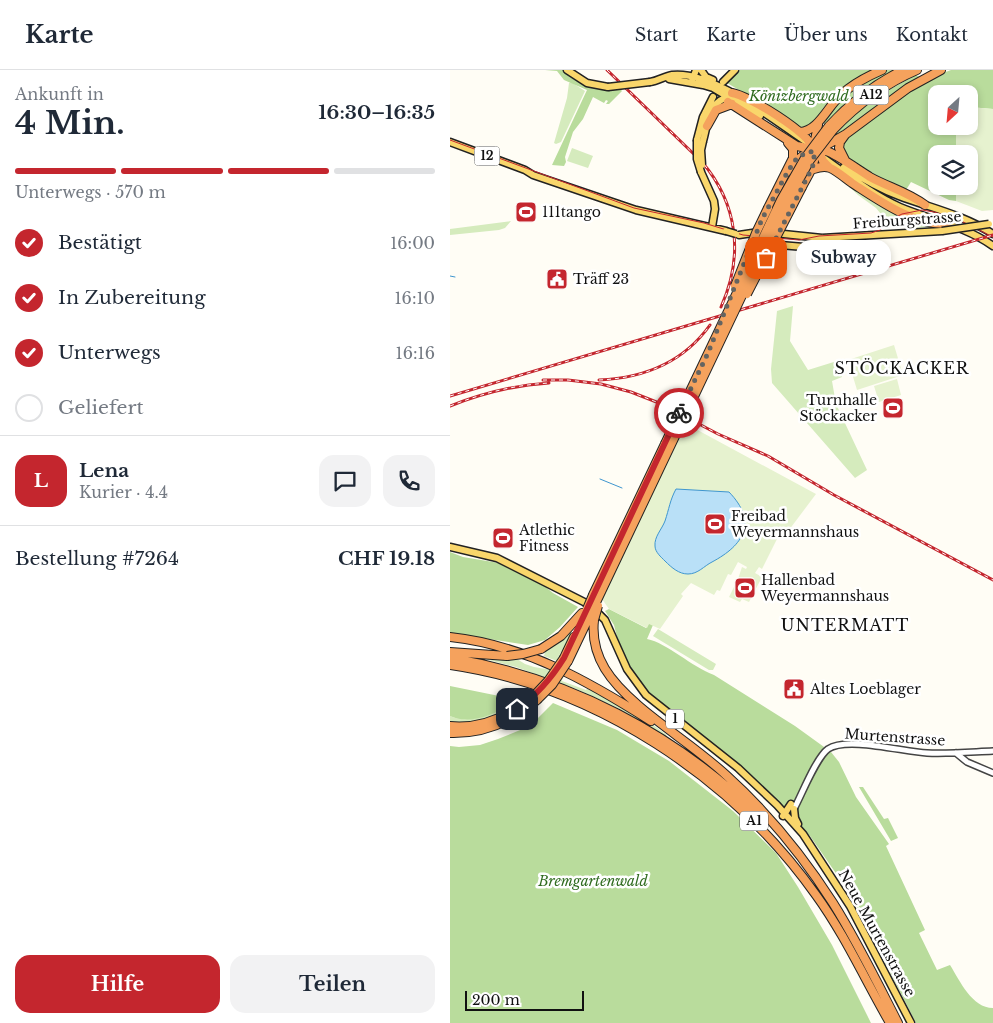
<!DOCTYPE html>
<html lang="de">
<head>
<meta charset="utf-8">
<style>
  body { margin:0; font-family:"Libre Baskerville",serif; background:#f2f2f3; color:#1f2937; height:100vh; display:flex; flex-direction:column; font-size:19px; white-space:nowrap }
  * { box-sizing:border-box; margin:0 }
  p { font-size:16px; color:#747a83 }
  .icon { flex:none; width:28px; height:28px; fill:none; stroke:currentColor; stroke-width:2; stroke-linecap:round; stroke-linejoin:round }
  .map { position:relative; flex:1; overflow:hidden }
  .drawer { display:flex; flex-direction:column; background:#fff; width:450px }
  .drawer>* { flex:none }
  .needle { width:32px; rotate:206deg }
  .tools { position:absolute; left:478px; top:15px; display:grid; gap:10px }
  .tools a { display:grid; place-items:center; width:50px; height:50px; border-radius:10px; background:#fff; box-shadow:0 2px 8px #0003; font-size:25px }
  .scale { position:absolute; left:15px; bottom:12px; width:119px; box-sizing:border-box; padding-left:5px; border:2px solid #111; border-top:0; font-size:14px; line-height:18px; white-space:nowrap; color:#111; -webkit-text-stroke:4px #fff; paint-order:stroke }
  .pin { position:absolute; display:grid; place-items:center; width:42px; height:42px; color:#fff; margin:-21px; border-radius:10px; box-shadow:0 2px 8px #0006 }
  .courier { position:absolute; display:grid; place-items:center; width:50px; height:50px; margin:-25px; border:4px solid #c4262e; border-radius:50%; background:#fff; color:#222; box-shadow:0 1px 6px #0007 }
  .bubble { position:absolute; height:35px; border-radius:15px; background:#fff; box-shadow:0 2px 8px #0003; font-size:16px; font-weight:700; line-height:35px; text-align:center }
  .overview em { font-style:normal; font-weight:700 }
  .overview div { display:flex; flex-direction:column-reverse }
  .overview { display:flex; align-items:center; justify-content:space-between; height:85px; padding:0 15px }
  h1 { font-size:32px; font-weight:700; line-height:38px }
  .bar { display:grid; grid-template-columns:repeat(4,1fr); gap:8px 5px; align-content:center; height:60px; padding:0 15px }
  .bar i { height:6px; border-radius:4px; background:#e0e1e3 }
  .bar .selected { background:#c4262e }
  .bar p { grid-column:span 4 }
  .line { display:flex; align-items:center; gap:12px; padding:0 15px; border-top:1px solid #e0e1e3 }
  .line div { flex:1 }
  .round { display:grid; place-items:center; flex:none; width:52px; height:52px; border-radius:15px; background:#f2f2f3 }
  ol { padding:0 15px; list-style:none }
  li { display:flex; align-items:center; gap:15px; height:55px }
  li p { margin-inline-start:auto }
  li .icon { padding:5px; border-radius:50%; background:#c4262e; color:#fff; stroke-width:4 }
  li:last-child { color:#747a83 }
  li i { width:28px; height:28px; border:2px solid #e0e1e3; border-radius:50% }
  .button { display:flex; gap:10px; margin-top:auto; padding:10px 15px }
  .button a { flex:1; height:58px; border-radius:15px; background:#c4262e; color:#fff; font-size:20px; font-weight:700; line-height:58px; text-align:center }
  .button a+a { background:#f2f2f3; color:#1f2937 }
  header { display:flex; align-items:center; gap:30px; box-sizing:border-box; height:70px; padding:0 25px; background:#fff; border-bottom:1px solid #e0e1e3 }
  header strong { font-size:24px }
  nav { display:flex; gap:28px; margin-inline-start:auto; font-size:18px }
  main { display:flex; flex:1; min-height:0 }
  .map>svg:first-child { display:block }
</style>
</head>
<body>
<header>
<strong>Karte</strong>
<nav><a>Start</a><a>Karte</a><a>Über uns</a><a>Kontakt</a></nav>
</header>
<main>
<section class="drawer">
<div class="overview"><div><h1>4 Min.</h1><p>Ankunft in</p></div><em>16:30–16:35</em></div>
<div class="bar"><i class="selected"></i><i class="selected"></i><i class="selected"></i><i></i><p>Unterwegs · 570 m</p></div>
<ol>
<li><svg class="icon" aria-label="check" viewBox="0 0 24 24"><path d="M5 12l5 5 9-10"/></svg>Bestätigt<p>16:00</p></li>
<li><svg class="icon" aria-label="check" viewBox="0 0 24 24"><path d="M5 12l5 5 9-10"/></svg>In Zubereitung<p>16:10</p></li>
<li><svg class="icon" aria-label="check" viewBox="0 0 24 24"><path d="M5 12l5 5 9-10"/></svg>Unterwegs<p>16:16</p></li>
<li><i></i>Geliefert</li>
</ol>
<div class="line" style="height:90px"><b class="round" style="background:#c4262e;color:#fff">L</b><div><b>Lena</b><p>Kurier · 4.4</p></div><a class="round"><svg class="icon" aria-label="chat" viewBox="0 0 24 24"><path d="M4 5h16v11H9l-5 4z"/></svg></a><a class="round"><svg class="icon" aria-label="phone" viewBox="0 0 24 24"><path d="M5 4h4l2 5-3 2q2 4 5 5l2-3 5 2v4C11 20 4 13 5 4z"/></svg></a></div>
<div class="line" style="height:65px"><div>Bestellung #7264</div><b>CHF 19.18</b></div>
<div class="button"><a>Hilfe</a><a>Teilen</a></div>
</section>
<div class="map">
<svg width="543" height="953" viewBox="0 0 543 953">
  <rect width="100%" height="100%" fill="#fffdf5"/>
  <path fill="#d5ebbd" d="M121,12l14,9 -24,51 -5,2 -2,-1 13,-45 2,-15z
    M122,78l21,8 -5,12 -21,-7z
    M391,109l85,46 4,3 -34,-1 -11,-8 -9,-11 -18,-13z
    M61,151l-6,7 -6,2 -49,5v-6z
    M343,236l-3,35 18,29 29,-9 5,16 -10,4 4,23 31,66 -12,8 -83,-95 -1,-14 6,-58z
    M123,559l-10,23h-2l-4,9 -13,-5 1,-4 -1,-1 13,-8z
    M208,559l58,35 -3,6h-4l-56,-34z
    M31,588l24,2 12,-1 8,5 9,3 30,5 -2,9 24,9 1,-1 12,2 47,29 21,15 -1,1 -48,-28 -42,-19 -60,-22z
    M56,619l4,1 3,7 2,-1 1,2 5,-2 3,3c-5,3 -7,5 -12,9 -19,11 -40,16 -62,14v-6c20,9 41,-3 59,-11l1,-6 -6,-2z"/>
  <path fill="#b9dc9c" d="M95,0h22l13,11 38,5 4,5 -13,13h-3l2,-3 -2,-1 -2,3 -11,-6 -10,22 -10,13 -8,25 1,5 -2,4 -12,-1 35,-75 -23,-10 -7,-9z
    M290,0h135c-17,11 -36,20 -50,36 -6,7 -10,20 -21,21 -12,1 -42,-24 -53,-31 -8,-4 -16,-8 -24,-13z
    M436,0h7l-37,25 -31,29 -3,-2 27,-31z
    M501,0h42v39l-24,-2v-13h-33v32h20v28h-20v32h20v15l-7,-1 -38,-18 -5,8 -47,-23 -18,-14v-10c23,-24 79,-63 110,-73z
    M466,5l4,2 -84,60v-3l19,-20 32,-23z
    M0,482l13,5 36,6 43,21 11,9 25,14 -18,20 -15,13 -17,5 -78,-12z
    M159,539l37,19 3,-5 4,2 -6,14c20,4 45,28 67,36l81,51 36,26 8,10 17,35 33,47 -3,2 39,84 -6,3 18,37 13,-5c10,16 22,43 43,43v15h-77l-67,-131 -39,-56 -49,-51 -64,-54 -30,-21 -23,-21 -17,-25 -8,-19 -5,-20 -9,-14z
    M0,616l54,11 6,2 1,5c-17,11 -42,21 -61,12z
    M103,633l64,27 52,31 64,50 43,42 22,34 34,58 39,78h-421v-277l9,1 21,-2 18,-6 32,-13z
    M409,717h4l21,32 4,-1 10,20 -7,3z"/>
  <path fill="#e6f2cf" d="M519,37l24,2v101l-11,1 -26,-10v-15h13v-32h-13v-28h13z
    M444,275l9,30 -46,15 -9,-30z
    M447,309l4,16 -22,7 -5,-16z
    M229,350l137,74 -27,36 -6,-3 -21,42 -3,-2 -4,6 7,4 -13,25 -7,-3 -2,3 -11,-5 9,-18 4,-12 4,2 1,-2 -9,-5 -7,13 -3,-1 -8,17 -3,-1 -3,5 -23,-12 -10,11 2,2 -23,33 -11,-5 -2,4 -38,-19 -7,-10 27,-58z"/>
  <path fill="#b9e0f7" stroke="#3f96cf" d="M226,419l53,3c29,30 15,53 -17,70 -8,4 -14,12 -24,12 -9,0 -16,-6 -23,-13 -4,-4 -10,-9 -10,-15 -1,-9 7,-17 10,-25 4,-12 5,-21 11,-32z"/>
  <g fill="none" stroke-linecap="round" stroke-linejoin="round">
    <path stroke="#3f96cf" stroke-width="1" d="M0,206l5,1
      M150,409l22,9"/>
    <g stroke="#444" stroke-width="8">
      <path id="minor" d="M506,683l11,9 26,11
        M344,739c8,-15 22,-51 34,-60 19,-13 76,3 99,4 22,1 44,-1 66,-2"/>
    </g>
    <g stroke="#222" stroke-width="9">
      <path id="major" d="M117,0l20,13 21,4
        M251,0l5,7 7,3
        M219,9l34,6 10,3 47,28
        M242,11l4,-11
        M200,12c8,-1 15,-6 22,-7 40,-5 101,45 133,66
        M273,12l12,-12
        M247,70l6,-23 10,-20
        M253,71c5,-17 5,-41 27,-44
        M0,72l75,28 8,5 103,35 90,21
        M375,89c24,17 48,36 75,48 31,13 65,19 93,39
        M394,97c17,11 36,22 55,29 32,12 65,19 94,38
        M251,102l13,29 1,8 -3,18
        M324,163l48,5 120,-7
        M289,165l20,-3
        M318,174l36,3 18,-9
        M0,477l47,11 93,47 15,15 22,49 19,26 92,73 39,37 26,29 47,72 61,117
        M344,739l1,9 3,6
        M333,746l8,-12"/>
    </g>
    <g stroke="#222" stroke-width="10">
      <path id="highway" d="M282,23c17,3 77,39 82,57 3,14 -6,25 -12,37
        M278,32l69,44 14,3 14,-3 21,-12 62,-46 33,-18
        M368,55l-3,15 8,21 7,7
        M257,56l9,-16 16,-6
        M379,56c21,-23 46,-42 74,-56
        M383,60c24,-25 51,-46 84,-60
        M350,62c19,-1 28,-27 42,-38 12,-11 26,-18 40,-24
        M395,65l-5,7 -1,6 6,12
        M361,100c6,-2 12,-5 19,-2 7,3 15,10 22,15 28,18 61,42 95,41
        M338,101c10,-13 20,-23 38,-20 9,2 34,20 44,26 18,10 38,15 55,28
        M318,138l25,-50v-9l-5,-6
        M143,525l72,-151
        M144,550c-4,38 18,63 45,86 28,24 60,44 87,69 41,37 77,81 107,128 24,38 44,79 65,120
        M0,567c75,8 138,44 201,84
        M91,579l20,-13 21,-23
        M0,582l57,4
        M0,588c117,19 226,76 310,159
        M114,588l10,-21
        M118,591l21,-44
        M0,595c145,21 282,112 366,230 29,40 49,85 74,128
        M0,656c30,3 59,-10 82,-28
        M0,663c34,1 62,-11 87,-33"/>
    </g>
    <use href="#minor" stroke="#fff" stroke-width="5"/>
    <use href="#major" stroke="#f9d66b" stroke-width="6"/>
    <use href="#highway" stroke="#f5a25d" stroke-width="8"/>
    <path stroke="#c4262e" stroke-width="1" d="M0,70l184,68 70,15 39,12 56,5 20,-4 52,-3 9,-3 14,-12 8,-4 20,-4 12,2 27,9 32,16"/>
    <g stroke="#c4262e" stroke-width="3">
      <path id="rail" d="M157,0l95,92c36,42 42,94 19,145
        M93,310h25l33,4 30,8 28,11 59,31 50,22 66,39 159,85
        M149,310c45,-2 84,-17 111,-55
        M0,326l543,-161
        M0,336c33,-13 64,-21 99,-23"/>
    </g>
    <use href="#rail" stroke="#fff" stroke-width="1" stroke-dasharray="4" stroke-linecap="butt"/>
    <g stroke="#222" stroke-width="9" stroke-linecap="butt">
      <path id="major-bridge" d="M158,17l42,-5
        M247,70v19l4,13
        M252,95l-1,-15 2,-9
        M276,161l10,3
        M492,161l47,-7"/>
    </g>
    <g stroke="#222" stroke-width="10" stroke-linecap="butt">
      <path id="highway-bridge" d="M285,216l21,-53 12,-25
        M297,224l55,-107
        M215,374l116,-244 24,-42 24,-32
        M137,539l6,-14
        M139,547l197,-414 24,-43 23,-30
        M144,550l4,-14
        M57,586l16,-2 18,-5
        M82,628l16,-17 16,-23
        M87,630l15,-15 16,-24"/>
    </g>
    <use href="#major-bridge" stroke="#f9d66b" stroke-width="6"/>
    <use href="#highway-bridge" stroke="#f5a25d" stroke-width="8"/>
  </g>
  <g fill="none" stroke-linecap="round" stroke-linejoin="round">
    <path stroke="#646461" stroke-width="5" stroke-dasharray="0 9" d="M229,343l29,-60 54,-134 26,-48 9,-13 9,-5 8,-2v11l-2,6 -46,90"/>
    <path stroke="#c4262e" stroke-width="6" d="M67,639c20,-14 34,-30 47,-51l115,-245"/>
  </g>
  <defs>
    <g id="stadium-square" transform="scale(1.125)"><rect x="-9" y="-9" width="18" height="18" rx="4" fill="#c4262e" stroke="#fff"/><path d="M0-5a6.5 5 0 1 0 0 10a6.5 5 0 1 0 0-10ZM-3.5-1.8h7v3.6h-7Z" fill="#fff"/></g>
    <g id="civic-square" transform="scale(1.125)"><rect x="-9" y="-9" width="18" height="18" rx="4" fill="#c4262e" stroke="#fff"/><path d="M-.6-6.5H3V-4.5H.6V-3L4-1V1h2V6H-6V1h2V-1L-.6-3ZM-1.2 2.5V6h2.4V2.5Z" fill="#fff"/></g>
  </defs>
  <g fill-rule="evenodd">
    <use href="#stadium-square" x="76" y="142"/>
    <use href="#civic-square" x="107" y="209"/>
    <use href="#stadium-square" x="443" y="338"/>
    <use href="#stadium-square" x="265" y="454"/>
    <use href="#stadium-square" x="53" y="468"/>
    <use href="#stadium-square" x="295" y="518"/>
    <use href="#civic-square" x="344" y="619"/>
  </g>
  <g text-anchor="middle" stroke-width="5" stroke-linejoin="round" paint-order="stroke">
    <g fill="#fff" stroke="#585858" stroke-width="1">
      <rect x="403.5" y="15.5" width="35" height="19" rx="4"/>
      <rect x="24.5" y="76.5" width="25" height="19" rx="4"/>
      <rect x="216" y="639.5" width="18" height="19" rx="4"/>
      <rect x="290" y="741.5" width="28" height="19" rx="4"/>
    </g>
    <g font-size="12" font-weight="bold" fill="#111">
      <text x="421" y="29">A12</text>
      <text x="37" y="90">12</text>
      <text x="225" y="653">1</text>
      <text x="304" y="755">A1</text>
    </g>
    <g font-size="14" font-style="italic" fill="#2f6b1f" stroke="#fff">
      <text x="349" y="31">Könizbergwald</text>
      <text x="143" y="816">Bremgartenwald</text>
    </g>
    <g font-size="14" fill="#111" stroke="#fff" text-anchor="start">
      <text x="92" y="147">111tango</text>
      <text x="123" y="214">Träff 23</text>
      <text x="427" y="335" text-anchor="end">Turnhalle<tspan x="427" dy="16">Stöckacker</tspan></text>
      <text x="281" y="451">Freibad<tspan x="281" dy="16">Weyermannshaus</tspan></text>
      <text x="69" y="465">Atlethic<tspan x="69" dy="16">Fitness</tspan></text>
      <text x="311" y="515">Hallenbad<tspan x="311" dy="16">Weyermannshaus</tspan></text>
      <text x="360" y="624">Altes Loeblager</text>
    </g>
    <g font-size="14" fill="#111" stroke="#fff">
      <text transform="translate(457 150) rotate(-4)" y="5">Freiburgstrasse</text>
      <text transform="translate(445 667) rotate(4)" y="5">Murtenstrasse</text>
      <text transform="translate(427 863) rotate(61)" y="5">Neue Murtenstrasse</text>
    </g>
    <g font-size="16" letter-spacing="1" fill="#111" stroke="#fff">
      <text x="452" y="304">STÖCKACKER</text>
      <text x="395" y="561">UNTERMATT</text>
    </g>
  </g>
</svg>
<div class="tools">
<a><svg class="needle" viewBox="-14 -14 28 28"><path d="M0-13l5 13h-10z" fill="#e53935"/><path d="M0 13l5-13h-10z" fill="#747a83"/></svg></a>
<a><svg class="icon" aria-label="layers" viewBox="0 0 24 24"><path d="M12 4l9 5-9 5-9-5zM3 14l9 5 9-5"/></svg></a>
</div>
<div class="scale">200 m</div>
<div class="pin" style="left:316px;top:188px;background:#ea580c"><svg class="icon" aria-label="bag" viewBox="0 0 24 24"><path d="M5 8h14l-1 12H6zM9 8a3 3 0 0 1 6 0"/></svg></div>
<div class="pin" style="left:67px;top:639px;background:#1f2937"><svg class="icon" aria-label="home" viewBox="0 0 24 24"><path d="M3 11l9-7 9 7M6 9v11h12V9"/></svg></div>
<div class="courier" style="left:229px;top:343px"><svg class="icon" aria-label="bike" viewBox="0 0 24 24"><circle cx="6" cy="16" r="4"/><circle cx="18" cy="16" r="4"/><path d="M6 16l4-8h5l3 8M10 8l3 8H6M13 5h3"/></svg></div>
<div class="bubble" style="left:346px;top:170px;width:95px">Subway</div>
</div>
</main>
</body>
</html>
